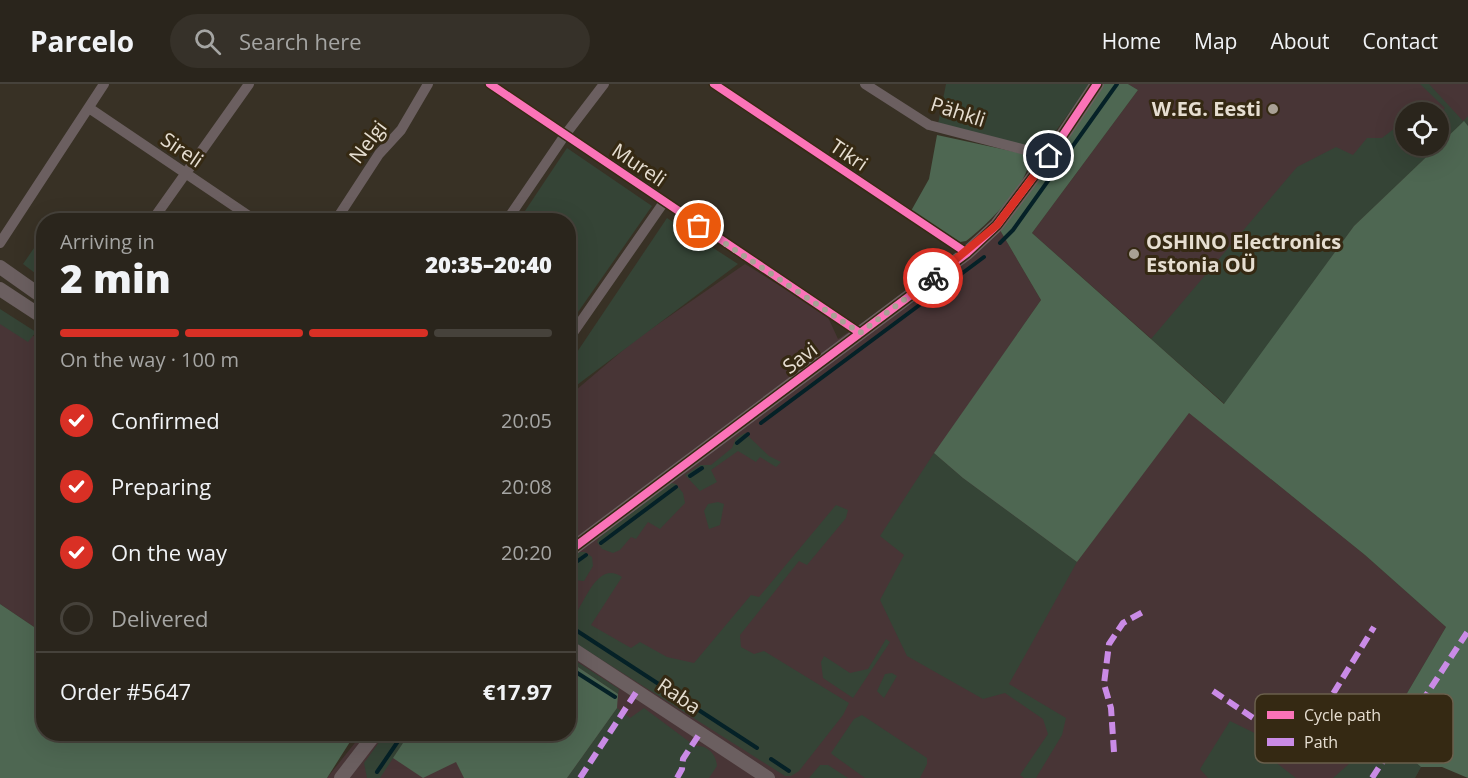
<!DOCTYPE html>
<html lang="en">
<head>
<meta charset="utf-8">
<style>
  body { margin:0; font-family:"Open Sans",sans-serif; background:#363129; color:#f1f3f6; height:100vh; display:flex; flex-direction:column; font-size:22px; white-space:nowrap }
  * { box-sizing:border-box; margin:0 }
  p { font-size:20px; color:#a5a5a3 }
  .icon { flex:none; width:33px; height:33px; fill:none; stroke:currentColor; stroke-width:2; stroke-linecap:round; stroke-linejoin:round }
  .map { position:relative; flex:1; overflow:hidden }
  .panel { position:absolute; left:36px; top:129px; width:540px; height:528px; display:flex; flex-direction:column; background:#2a251c; border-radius:24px; box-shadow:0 6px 24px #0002,0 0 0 2px #46423b }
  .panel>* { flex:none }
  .fabs { position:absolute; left:1395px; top:18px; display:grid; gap:12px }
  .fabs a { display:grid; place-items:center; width:54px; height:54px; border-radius:50%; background:#2a251c; box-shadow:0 6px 24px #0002,0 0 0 2px #46423b; font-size:30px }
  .pin { position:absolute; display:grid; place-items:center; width:51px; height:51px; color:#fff; margin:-26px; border:3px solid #fff; border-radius:50%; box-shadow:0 2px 6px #0007 }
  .courier { position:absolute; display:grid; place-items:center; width:60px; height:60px; margin:-30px; border:4px solid #d93025; border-radius:50%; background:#fff; color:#222; box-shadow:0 2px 8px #0007 }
  .overview em { font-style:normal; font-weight:800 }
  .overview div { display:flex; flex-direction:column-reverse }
  .overview { display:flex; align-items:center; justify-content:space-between; height:102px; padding:0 24px }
  h1 { font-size:39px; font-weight:800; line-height:45px }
  .bar { display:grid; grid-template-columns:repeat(4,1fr); gap:9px 6px; align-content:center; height:72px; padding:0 24px }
  .bar i { height:8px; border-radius:4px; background:#46423b }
  .bar .on { background:#d93025 }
  .bar p { grid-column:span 4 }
  .line { display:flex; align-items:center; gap:15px; padding:0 24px; border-top:2px solid #46423b }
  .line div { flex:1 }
  ol { padding:0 24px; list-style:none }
  li { display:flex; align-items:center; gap:18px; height:66px }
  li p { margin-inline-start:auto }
  li .icon { padding:6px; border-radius:50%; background:#d93025; color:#fff; stroke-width:4 }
  li:last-child { color:#a5a5a3 }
  li i { width:33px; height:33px; border:3px solid #46423b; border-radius:50% }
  header { display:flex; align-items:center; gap:36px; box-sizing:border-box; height:84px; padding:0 30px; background:#2a251c; border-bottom:2px solid #46423b }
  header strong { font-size:28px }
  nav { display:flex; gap:33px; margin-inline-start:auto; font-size:21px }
  .search { width:420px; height:54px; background:#363129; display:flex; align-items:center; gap:15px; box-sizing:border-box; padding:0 21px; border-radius:33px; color:#a5a5a3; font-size:22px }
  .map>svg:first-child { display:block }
</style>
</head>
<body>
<header>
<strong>Parcelo</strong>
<div class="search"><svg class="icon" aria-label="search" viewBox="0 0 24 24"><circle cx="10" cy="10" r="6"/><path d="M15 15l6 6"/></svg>Search here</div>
<nav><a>Home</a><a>Map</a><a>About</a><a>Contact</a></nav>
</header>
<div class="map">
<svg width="1468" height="694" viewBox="0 0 1468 694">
  <rect width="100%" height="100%" fill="#383125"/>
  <path fill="#483536" d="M1128,0h340v42l-5,-4 -25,23v-33h-32v34h32l-84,80 -129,178 -193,-171 106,-143z
    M997,141l44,75 -106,153 142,109 111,-150 177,143 81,72 -63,107 38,33 -6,11h-1088l35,-44h206l1,-338 66,-56 110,-76 82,51 11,24 129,-86z
    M0,231l43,27v291l-43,-29z"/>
  <path fill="#354436" d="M946,0h144l-43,59 -7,4 -9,1 -93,-24z
    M1420,0h9l34,37 5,-5v10l-5,-4 -24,23v-30l6,-7z
    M1395,44l10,6 1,12h32l-84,80 -129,178 -74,-65 146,-172 39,-20 17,8 14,-17h15z
    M567,64l85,58 -83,119 -1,-105h-49z
    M667,134l71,46 -169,127v-27z
    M43,151v44l-20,-15z
    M0,225l36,23 -8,10 -28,-18z
    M745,349l24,23 12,6 -5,5 -16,-10 -4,5 -18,-11 -27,19 6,12 -17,9 -15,-16 15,-10h11l21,-17 4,-10z
    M934,369l29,25 114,84 -68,122 57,34 -4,17 -26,43h-12l-4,-3 28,-41 -5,-15 -38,-26 -22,6 -76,-43 -27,-56 24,-45 -24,-19z
    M671,399l5,1 7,9 2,10 -25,26 -12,-7 -12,17 -5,-2 -11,13 -7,3 -11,-4 -5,-7 3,-5z
    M718,418l6,2 -4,21 -11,4 -5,-18 4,-7z
    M836,421l12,5 -2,8 -39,47 -8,-4 -59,74 1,12 13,7 10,-3 85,52 -6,12 -44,56 -8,5h-6l-216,-137 -1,-35 10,6c10,-16 22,-48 44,-33l-31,48 40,23 9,-6 27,15 27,6 57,-68 8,2z
    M579,468h6l7,5 1,9 -9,15 -11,-1 -4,6v-26z
    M886,555l4,3 -37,56 -30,-20 -2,-16 3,-6 26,17 18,-4z
    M568,572l51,33 -1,5 -49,-33z
    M892,589l5,3 -13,22 -7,-7 8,-17z
    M617,624l13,10 14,-10 51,38c13,-1 21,8 22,20l-8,12h-142z
    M862,631l65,43v6l-7,14h-55l-32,-23 -2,-2 23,-34z
    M1230,637l41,20 -1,17 26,20h-88l-8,-9z
    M385,650h24l-29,44h-13l-3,-15z
    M1383,650l38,33 -6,11h-82z
    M820,681h8l20,13h-39z"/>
  <path fill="#4e6752" d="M1097,0h31l10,6 -106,143 192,171 130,-178 110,-105 4,5v652l-26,-11h-21l-38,-33 63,-107 -81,-72 -176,-142 -112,149 -114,-84 -29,-25 107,-153 -44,-75z
    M937,51l92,20c5,25 -44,72 -63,86l-6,1 -49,-31 18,-32z
    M0,520l43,29 1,101h107l9,6 4,-6h191l-28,44h-327z
    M569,577l49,33 -1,14 -50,70h-103l-8,-16 -33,16 -30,-20 16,-24h159z"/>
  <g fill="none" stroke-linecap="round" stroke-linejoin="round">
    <path stroke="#052127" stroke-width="4" d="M1000,159l13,-13 104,-146
      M761,339l223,-166
      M737,359l11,-9
      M690,392l12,-8
      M601,459l75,-56
      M568,484l18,-13
      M568,541l189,123
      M568,583l47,30
      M771,675l18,12
      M377,688l26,-38"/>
    <path stroke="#6b5f60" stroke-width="10" d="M490,0l370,249
      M714,0l253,169
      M865,0l64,41 120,31
      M89,24l166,112
      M154,134l95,-134
      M336,136l43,-66 22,-24 27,-46
      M507,136l58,-85 39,-51
      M0,159l104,-159
      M568,256l96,-138"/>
    <path stroke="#6b5f60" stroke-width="14" d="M0,183l44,31
      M0,205l44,29
      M568,468l399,-299 30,-28 52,-69 48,-72
      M568,562l200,132
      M341,694l34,-44"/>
    <path stroke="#ca8be6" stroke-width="6" stroke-dasharray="12 6" stroke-linecap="butt" d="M1213,607l79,53 17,-11 65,-106
      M1114,668l-3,-44 -7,-24 5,-40 14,-21 20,-11
      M580,694l57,-87
      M677,694l5,-9 1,-10 17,-26
      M1372,694l96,-147"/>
    <g stroke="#352913" stroke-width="11">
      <path id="cycleway" d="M490,0l370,249
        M714,0l253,169
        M568,468l399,-299 30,-28 52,-69 48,-72"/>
    </g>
    <use href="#cycleway" stroke="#fb73b8" stroke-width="8"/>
  </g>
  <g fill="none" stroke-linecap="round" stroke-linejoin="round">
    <path stroke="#a9a195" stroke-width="6" stroke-dasharray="0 10.8" d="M699,142l161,107 73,-55"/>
    <path stroke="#d93025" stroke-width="8" d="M933,194l64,-53 52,-69"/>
  </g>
  <g fill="#a9a195" stroke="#352913" stroke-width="2">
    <circle cx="1273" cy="25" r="6"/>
    <circle cx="1134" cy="170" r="6"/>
  </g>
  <g text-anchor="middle" stroke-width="6" stroke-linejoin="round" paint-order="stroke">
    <g font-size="20" font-weight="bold" fill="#e6ded1" stroke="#352913" text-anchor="end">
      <text x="1261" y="32">W.EG. Eesti</text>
      <text x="1146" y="165" text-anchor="start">OSHINO Electronics<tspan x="1146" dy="23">Estonia OÜ</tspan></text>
    </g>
    <g font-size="20" fill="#e6ded1" stroke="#352913">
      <text transform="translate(958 28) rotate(18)" y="7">Pähkli</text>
      <text transform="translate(368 58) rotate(-53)" y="7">Nelgi</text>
      <text transform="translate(182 66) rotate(34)" y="7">Sireli</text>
      <text transform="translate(849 71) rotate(34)" y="7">Tikri</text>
      <text transform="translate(639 81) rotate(34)" y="7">Mureli</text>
      <text transform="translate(800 274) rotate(-37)" y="7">Savi</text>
      <text transform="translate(679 612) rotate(34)" y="7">Raba</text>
    </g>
  </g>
  <rect x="1255" y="610" width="198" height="69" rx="9" fill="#352913" stroke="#6a5f4c" stroke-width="1.5"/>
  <rect x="1267" y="627" width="27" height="8" fill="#fb73b8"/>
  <rect x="1267" y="654" width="27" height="8" fill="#ca8be6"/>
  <g font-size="16" fill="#e6ded1">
    <text x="1304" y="637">Cycle path</text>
    <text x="1304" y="664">Path</text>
  </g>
</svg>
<div class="fabs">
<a><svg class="icon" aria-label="locate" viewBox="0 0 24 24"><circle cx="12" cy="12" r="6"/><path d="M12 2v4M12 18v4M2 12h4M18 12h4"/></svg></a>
</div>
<div class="pin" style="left:699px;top:142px;background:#ea580c"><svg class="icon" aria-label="bag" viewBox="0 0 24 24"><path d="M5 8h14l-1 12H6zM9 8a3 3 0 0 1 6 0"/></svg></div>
<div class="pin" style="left:1049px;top:72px;background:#1f2937"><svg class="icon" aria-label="home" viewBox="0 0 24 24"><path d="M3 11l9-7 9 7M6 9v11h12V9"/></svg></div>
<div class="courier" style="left:933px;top:194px"><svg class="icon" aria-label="bike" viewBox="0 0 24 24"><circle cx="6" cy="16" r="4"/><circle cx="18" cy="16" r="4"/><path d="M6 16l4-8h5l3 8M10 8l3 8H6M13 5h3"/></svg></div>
<section class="panel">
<div class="overview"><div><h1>2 min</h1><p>Arriving in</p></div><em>20:35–20:40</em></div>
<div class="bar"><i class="on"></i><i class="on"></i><i class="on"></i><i></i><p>On the way · 100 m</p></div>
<ol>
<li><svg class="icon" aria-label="check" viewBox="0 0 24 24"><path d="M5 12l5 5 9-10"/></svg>Confirmed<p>20:05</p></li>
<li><svg class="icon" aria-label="check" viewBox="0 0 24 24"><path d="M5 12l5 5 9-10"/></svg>Preparing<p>20:08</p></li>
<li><svg class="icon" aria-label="check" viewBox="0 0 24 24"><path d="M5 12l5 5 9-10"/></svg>On the way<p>20:20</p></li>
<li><i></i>Delivered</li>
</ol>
<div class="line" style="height:78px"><div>Order #5647</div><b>€17.97</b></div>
</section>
</div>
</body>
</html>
